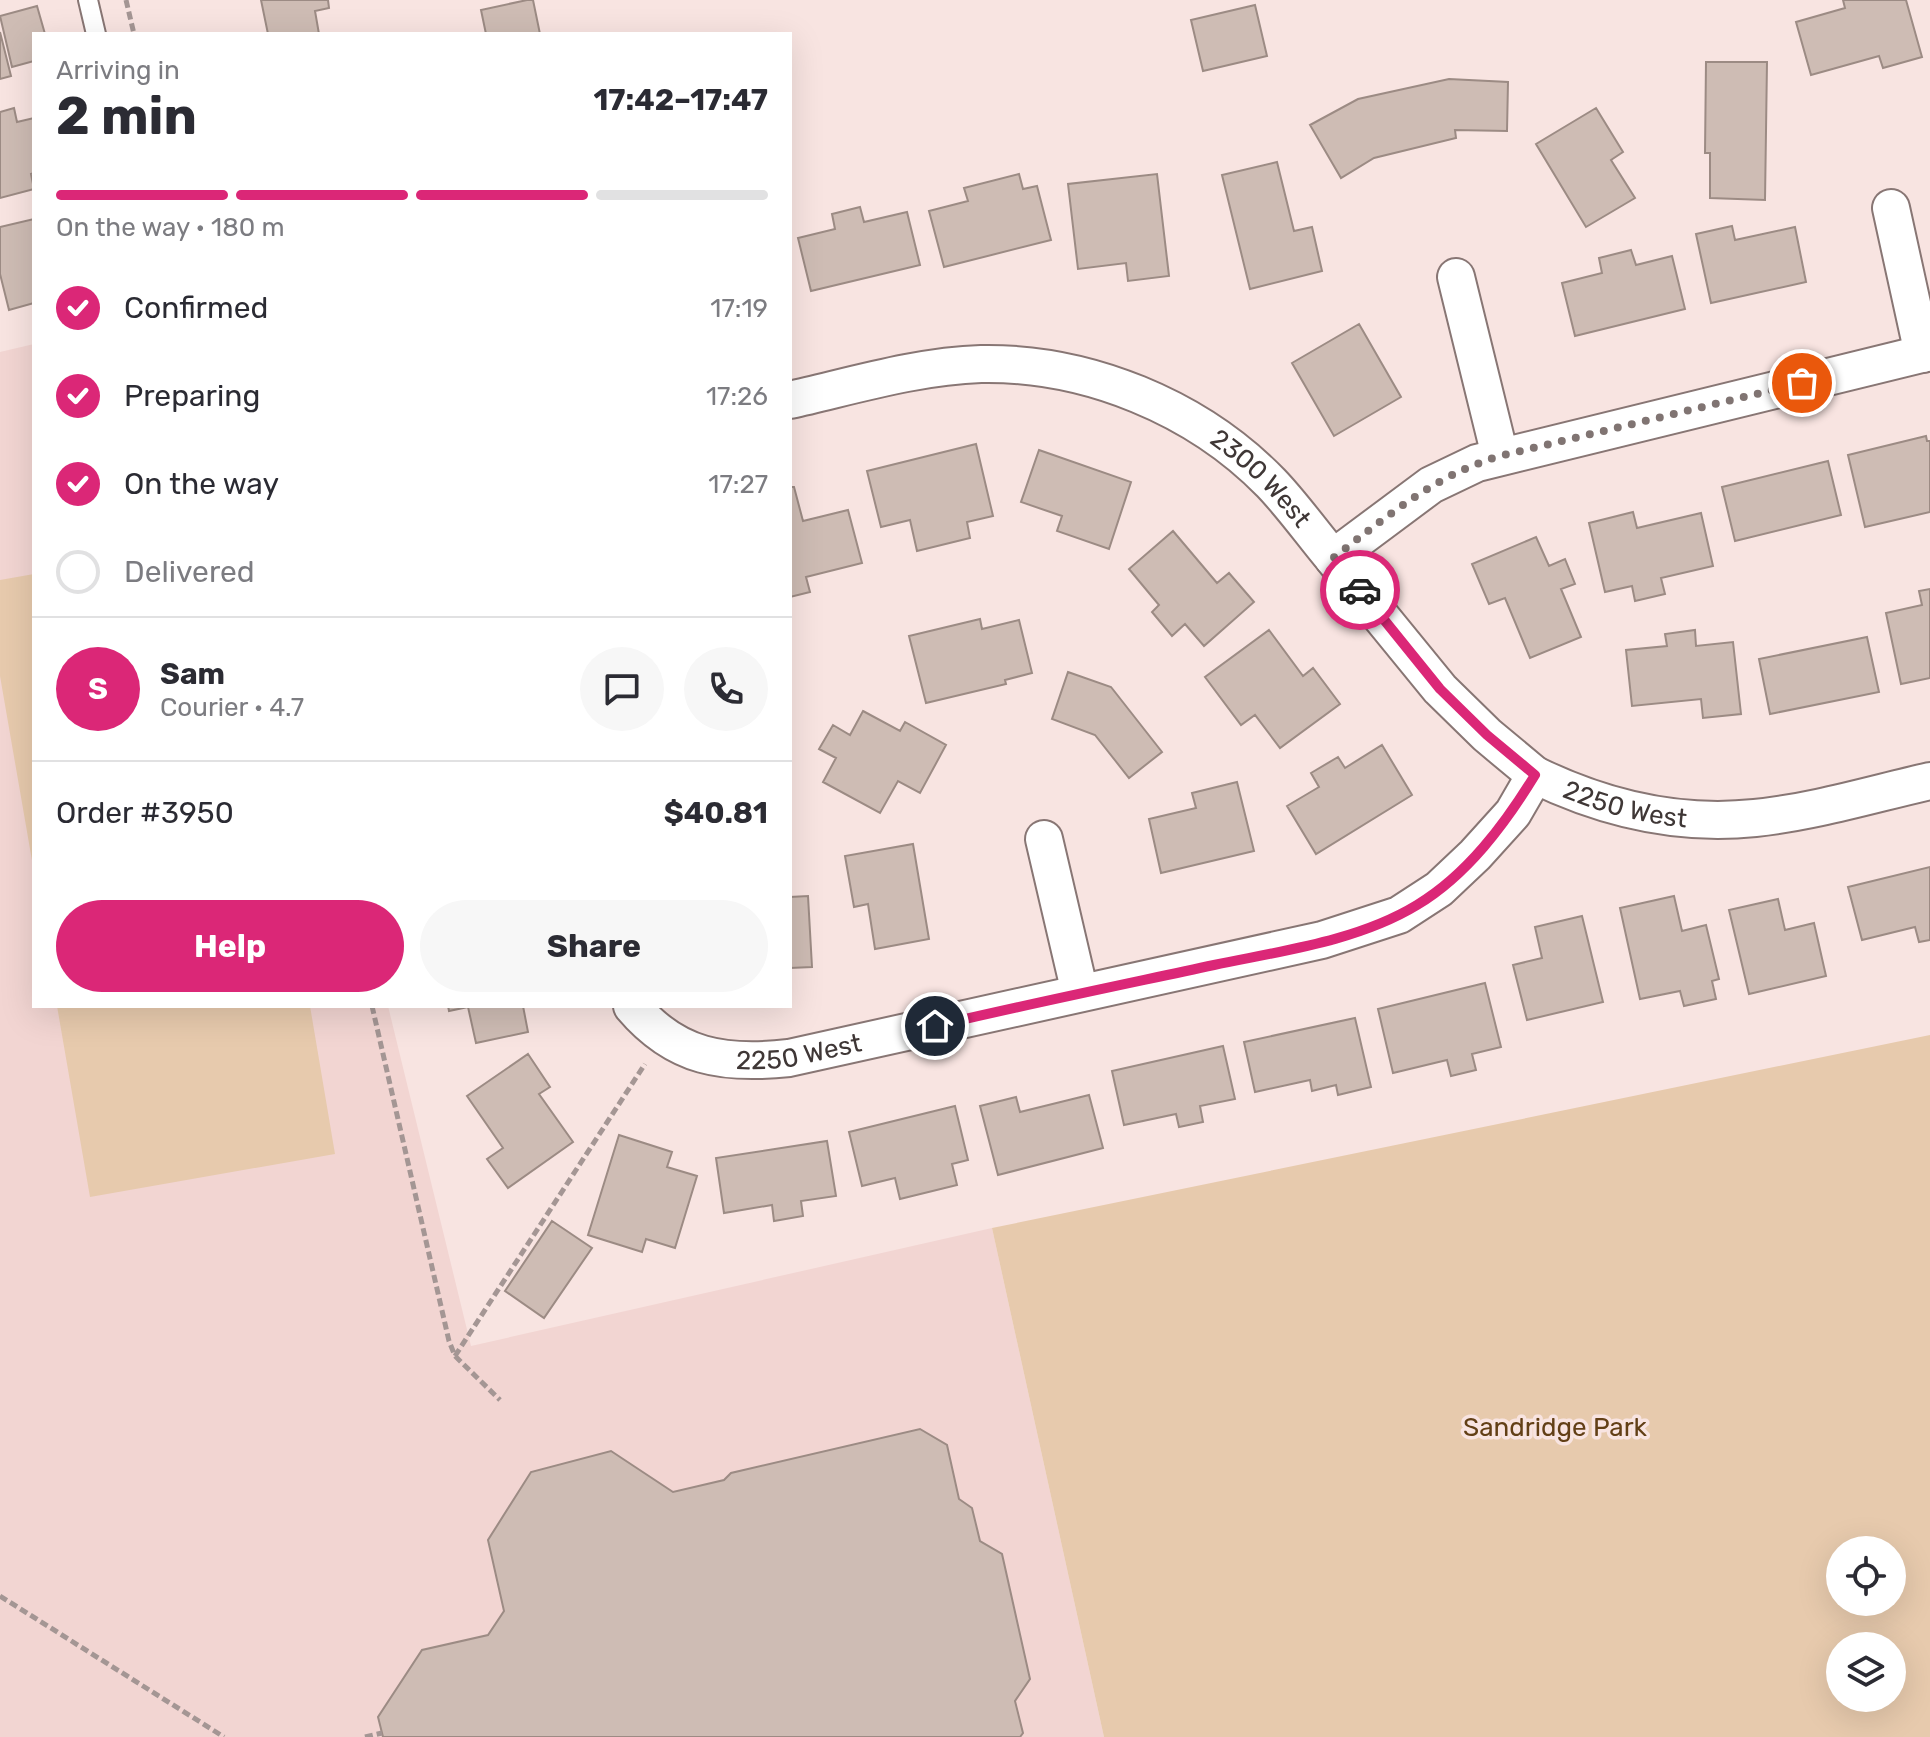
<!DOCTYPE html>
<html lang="en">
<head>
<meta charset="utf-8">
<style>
  body { margin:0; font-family:Rubik,sans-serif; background:#f7f7f7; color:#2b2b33; height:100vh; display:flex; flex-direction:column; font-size:30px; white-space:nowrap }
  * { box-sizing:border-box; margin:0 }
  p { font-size:26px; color:#7c7c81 }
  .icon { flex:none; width:44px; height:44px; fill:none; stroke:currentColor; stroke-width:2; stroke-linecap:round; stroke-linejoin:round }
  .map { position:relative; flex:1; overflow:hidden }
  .sheet { position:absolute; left:32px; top:32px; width:760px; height:976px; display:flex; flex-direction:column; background:#fff; border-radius:0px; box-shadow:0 8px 32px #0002 }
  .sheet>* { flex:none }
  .controls { position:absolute; left:1826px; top:1536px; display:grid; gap:16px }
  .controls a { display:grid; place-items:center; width:80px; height:80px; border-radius:50%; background:#fff; box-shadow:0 8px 32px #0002; font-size:40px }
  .pin { position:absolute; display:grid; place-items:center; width:68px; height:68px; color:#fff; margin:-34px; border:4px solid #fff; border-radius:50%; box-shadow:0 2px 8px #0007 }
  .courier { position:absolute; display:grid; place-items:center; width:80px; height:80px; margin:-40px; border:6px solid #db2777; border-radius:50%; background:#fff; color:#222; box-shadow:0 2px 10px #0007 }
  .head em { font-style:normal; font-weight:700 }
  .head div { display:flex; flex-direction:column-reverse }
  .head { display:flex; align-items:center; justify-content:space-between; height:136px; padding:0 24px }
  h1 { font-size:52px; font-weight:700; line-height:60px }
  .bar { display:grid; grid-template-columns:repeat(4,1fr); gap:12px 8px; align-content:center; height:96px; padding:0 24px }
  .bar i { height:10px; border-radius:6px; background:#e1e1e2 }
  .bar .current { background:#db2777 }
  .bar p { grid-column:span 4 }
  .line { display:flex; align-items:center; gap:20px; padding:0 24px; border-top:2px solid #e1e1e2 }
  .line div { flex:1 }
  .round { display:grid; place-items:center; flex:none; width:84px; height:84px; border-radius:42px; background:#f7f7f7 }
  ol { padding:0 24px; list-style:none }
  li { display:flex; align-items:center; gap:24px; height:88px }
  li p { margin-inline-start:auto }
  li .icon { padding:8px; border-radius:50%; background:#db2777; color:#fff; stroke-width:4 }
  li:last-child { color:#7c7c81 }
  li i { width:44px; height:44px; border:4px solid #e1e1e2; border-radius:50% }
  .button { display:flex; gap:16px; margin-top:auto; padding:16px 24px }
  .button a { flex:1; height:92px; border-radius:48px; background:#db2777; color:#fff; font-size:32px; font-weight:700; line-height:92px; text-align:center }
  .button a+a { background:#f7f7f7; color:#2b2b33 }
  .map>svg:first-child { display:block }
</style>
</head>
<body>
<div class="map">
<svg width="1930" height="1737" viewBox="0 0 1930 1737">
  <rect width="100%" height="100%" fill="#f8e4e1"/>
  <path fill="#f2d5d2" d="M34,344v662h354l83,340 521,-118 112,509h-1104v-1385z"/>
  <path fill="#e7caad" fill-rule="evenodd" d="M34,574v298l-34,-196v-96z
    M57,1006h253l25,148 -245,43z
    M1930,1035v702h-826l-112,-509zM1892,1550v52h-52v-52zM1892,1646v52h-52v-52z"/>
  <path fill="#cebcb4" stroke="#9c8b84" stroke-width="2" d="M261,0h67l1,8 -14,3 4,23h-51z
    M527,0h6l7,34h-54l-5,-24z
    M1843,0h63l16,57 -39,11 -4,-12 -68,19 -15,-53 49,-14z
    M1255,5l12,51 -64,15 -12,-51z
    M37,6l8,28h-11v27l-22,6 -12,-51z
    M0,32l11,44 -11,3z
    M1706,62h61l-2,138 -55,-2v-45h-5z
    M1449,79l59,3 -1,49 -52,-1 1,8 -82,20 -33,20 -31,-53 48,-26z
    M14,108l3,14 17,-4v55l-3,1 3,15 -34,9v-86z
    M1596,108l27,44 -12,8 24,38 -49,29 -50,-83z
    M1277,162l17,69 18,-4 10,44 -72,18 -28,-114z
    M1019,174l4,15 14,-3 14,54 -107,27 -15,-56 39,-10 -4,-13z
    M1157,174l12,102 -41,5 -2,-18 -48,6 -10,-85z
    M860,207l4,15 43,-10 13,53 -109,26 -13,-53 37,-9 -3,-15z
    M34,219v84l-25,7 -9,-36v-47z
    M1732,226l3,14 60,-13 11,55 -95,21 -15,-69z
    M1631,250l5,15 36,-9 13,53 -110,27 -13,-53 40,-10 -3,-15z
    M1359,324l42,73 -67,39 -42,-73z
    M1926,436l1,5h3v71l-65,15 -17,-72z
    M976,444l17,72 -26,6 3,16 -53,13 -7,-31 -29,7 -14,-56z
    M1039,450l92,32 -22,67 -52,-18 5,-15 -41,-14z
    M1828,461l13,54 -106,26 -13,-54z
    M790,487h4l9,34 45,-11 14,53 -56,14 4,15 -20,5z
    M1633,512l4,16 64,-15 12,53 -52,12 4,16 -30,7 -3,-15 -27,6 -16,-69z
    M1173,531l44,52 12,-10 25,29 -50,44 -19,-22 -13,12 -20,-24 7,-7 -30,-36z
    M1536,537l13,29 16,-7 10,25 -14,5 20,48 -51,21 -25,-60 -16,6 -17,-40z
    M1930,589v89l-29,6 -15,-71 36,-8 -3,-14z
    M980,619l2,10 37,-9 13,53 -27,7 1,4 -80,19 -17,-67z
    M1269,630l34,46 10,-8 27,36 -60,44 -25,-33 -14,10 -36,-48z
    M1695,630l1,16 37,-4 8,72 -38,4 -2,-19 -69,7 -6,-56 41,-4 -2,-12z
    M1867,637l12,55 -109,22 -11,-55z
    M1068,672l43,15 51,65 -33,26 -34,-43 -43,-16z
    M863,711l37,20 5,-9 41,23 -26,48 -22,-12 -18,32 -57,-31 13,-24 -17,-9 14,-24 17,10z
    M1382,745l30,50 -96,59 -29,-48 32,-19 -8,-14 27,-16 7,11z
    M1237,782l17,69 -93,22 -12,-54 47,-11 -4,-15z
    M913,844l16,95 -54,10 -7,-45 -14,3 -9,-51z
    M1930,867v73l-11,2 -4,-15 -53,13 -14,-53z
    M808,896l4,71 -22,1v-71z
    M1674,896l8,35 24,-6 13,54 -7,2 4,18 -32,7 -4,-15 -40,8 -20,-91z
    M1778,899l7,31 29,-7 12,53 -77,18 -20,-84z
    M1582,916l21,86 -76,18 -14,-55 29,-7 -7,-31z
    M1485,983l16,64 -29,7 4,16 -25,6 -4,-16 -54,13 -15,-64z
    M448,1006h75l5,26 -52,11 -8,-36 -19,4z
    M1355,1018l16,69 -33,8 -2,-10 -24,6 -2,-11 -55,12 -11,-50z
    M1223,1046l12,53 -35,7 3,16 -24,5 -3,-13 -52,11 -12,-54z
    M528,1054l22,33 -11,7 34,48 -65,46 -21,-29 16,-11 -36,-52z
    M1089,1095l14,53 -105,27 -18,-69 36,-9 4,15z
    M955,1106l13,54 -16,4 5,21 -57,14 -5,-21 -33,8 -13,-54z
    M619,1135l53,17 -5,15 30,9 -22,72 -29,-9 -4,13 -54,-17z
    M827,1141l9,55 -35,5 2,15 -29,5 -2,-16 -48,8 -8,-55z
    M552,1221l40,27 -48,70 -39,-27z
    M920,1429l27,16 12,54 13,9 8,33 22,13 28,125 -15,22 8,32 -3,4h-637l-5,-20 44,-67 66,-15 16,-24 -16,-71 43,-68 80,-21 62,41 51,-12 7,-7z"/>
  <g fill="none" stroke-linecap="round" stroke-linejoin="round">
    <g stroke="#887674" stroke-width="22">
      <path id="lane" d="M88,0l8,34"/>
    </g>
    <g stroke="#887674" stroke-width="40">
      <g id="street">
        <path d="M1891,208l32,146"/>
        <path d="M1456,277l44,179"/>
        <path id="s1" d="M790,400c62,-14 127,-34 191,-36 106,-2 216,43 290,119 22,23 41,50 62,75l98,-73 46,-22 453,-111"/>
        <path d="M1333,558l107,131 47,46 48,40"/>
        <path d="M1044,839l36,154"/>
        <path id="s2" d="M632,1006c44,52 92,59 157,52l533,-118 77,-25 40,-26 36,-34 38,-42 22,-38c68,33 143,51 220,43 59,-6 118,-24 175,-37"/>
      </g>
    </g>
    <path stroke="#a49694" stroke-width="5" stroke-dasharray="8 4" stroke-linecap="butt" d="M126,0l8,34
      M372,1006l77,335 6,15 45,44
      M455,1356l190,-292
      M0,1596l224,141
      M365,1737l17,-4"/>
    <use href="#lane" stroke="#fff" stroke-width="18"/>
    <use href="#street" stroke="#fff" stroke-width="36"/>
  </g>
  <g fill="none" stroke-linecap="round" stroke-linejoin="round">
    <path stroke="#807472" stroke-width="8" stroke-dasharray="0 14.4" d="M1360,590l-27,-32c55,-42 100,-82 167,-102l302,-73"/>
    <path stroke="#db2777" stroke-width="10" d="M935,1026c93,-22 186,-41 279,-61 67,-14 144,-24 203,-60 50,-30 88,-81 118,-130l-48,-40 -47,-46 -80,-99"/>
  </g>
  <g text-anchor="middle" stroke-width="7" stroke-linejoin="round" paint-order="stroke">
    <g font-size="26" fill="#3f3736" stroke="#f8e4e1">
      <text dy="9" stroke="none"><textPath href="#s1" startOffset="506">2300 West</textPath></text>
      <text dy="9" stroke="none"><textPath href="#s2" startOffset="1094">2250 West</textPath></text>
      <text dy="9" stroke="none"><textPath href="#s2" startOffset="184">2250 West</textPath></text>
    </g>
    <g font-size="26" fill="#623f16" stroke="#f8e4e1">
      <text x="1555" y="1436">Sandridge Park</text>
    </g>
  </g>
</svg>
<div class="controls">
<a><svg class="icon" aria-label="locate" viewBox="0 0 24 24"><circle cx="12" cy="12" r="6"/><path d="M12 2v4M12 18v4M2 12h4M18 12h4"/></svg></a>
<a><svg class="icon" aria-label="layers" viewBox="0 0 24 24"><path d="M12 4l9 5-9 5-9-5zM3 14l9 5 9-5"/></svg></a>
</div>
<div class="pin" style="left:1802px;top:383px;background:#ea580c"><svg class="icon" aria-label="bag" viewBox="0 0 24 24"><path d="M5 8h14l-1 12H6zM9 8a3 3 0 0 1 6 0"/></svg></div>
<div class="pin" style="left:935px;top:1026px;background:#1f2937"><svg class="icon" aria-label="home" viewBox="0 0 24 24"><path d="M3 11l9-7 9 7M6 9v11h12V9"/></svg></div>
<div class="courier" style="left:1360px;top:590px"><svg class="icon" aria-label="car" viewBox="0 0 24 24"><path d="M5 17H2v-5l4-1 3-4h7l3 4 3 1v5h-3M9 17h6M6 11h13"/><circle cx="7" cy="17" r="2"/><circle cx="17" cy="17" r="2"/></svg></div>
<section class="sheet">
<div class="head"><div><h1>2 min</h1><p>Arriving in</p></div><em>17:42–17:47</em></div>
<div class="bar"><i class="current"></i><i class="current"></i><i class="current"></i><i></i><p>On the way · 180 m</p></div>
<ol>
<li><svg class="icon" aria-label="check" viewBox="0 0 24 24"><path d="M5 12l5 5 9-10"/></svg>Confirmed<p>17:19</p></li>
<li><svg class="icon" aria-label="check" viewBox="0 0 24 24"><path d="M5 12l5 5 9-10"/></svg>Preparing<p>17:26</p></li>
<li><svg class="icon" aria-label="check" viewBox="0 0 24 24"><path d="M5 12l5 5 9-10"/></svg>On the way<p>17:27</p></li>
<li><i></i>Delivered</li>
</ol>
<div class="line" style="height:144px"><b class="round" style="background:#db2777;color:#fff">S</b><div><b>Sam</b><p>Courier · 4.7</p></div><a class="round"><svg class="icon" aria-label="chat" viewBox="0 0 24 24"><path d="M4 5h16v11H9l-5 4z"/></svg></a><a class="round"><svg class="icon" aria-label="phone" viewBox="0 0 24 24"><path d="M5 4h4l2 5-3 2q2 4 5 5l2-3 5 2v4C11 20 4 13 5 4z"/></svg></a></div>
<div class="line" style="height:104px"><div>Order #3950</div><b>$40.81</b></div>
<div class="button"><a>Help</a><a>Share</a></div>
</section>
</div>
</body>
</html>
